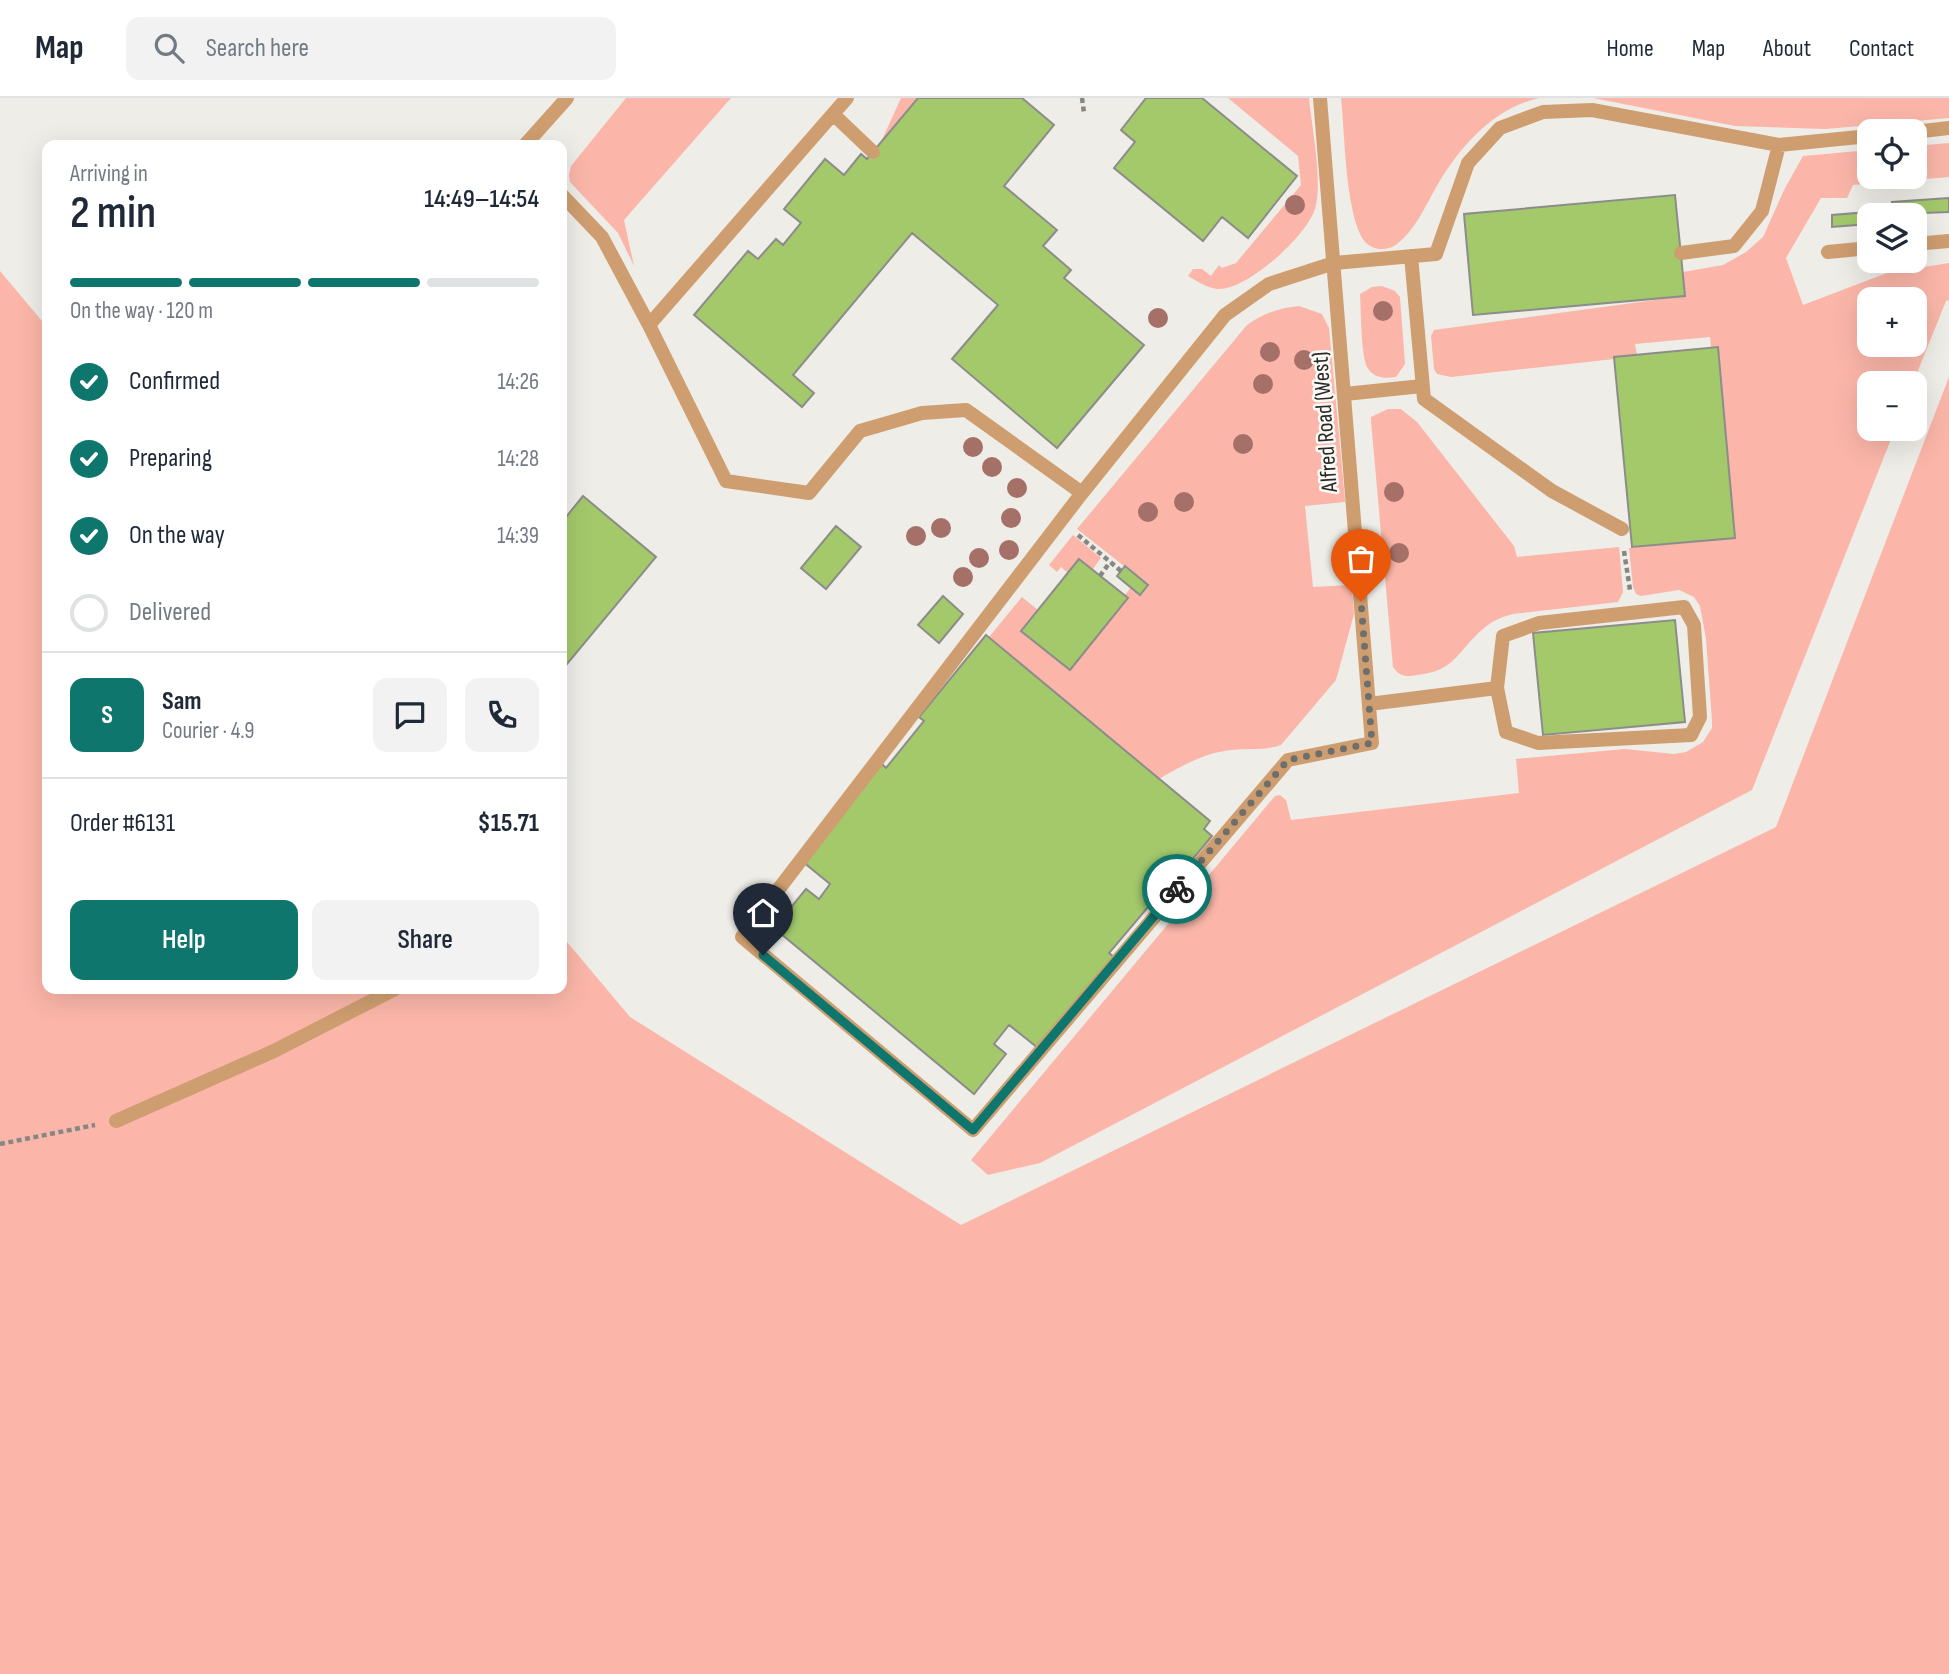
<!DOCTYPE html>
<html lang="en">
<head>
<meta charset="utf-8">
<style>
  body { margin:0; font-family:"Sofia Sans Condensed",sans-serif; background:#f2f2f3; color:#1f2937; height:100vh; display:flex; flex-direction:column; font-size:26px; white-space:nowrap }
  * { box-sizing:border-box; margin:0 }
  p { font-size:23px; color:#747a83 }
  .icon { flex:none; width:38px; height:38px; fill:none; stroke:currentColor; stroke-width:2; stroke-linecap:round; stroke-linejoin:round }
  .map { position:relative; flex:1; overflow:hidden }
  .panel { position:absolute; left:42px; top:42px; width:525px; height:854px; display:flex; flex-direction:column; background:#fff; border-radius:14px; box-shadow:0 7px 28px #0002 }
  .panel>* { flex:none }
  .fabs { position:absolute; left:1857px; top:21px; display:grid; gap:14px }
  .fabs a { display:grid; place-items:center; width:70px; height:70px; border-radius:14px; background:#fff; box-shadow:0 7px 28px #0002; font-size:35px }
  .pin { position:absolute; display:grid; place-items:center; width:60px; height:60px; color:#fff; margin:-72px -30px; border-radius:50% 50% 50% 0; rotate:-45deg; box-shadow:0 0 7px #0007 }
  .pin .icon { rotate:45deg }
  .courier { position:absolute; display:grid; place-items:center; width:70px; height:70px; margin:-35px; border:5px solid #0f766e; border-radius:50%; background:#fff; color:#222; box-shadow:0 2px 9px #0007 }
  .headline em { font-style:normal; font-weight:600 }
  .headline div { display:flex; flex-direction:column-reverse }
  .headline { display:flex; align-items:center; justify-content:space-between; height:119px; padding:0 28px }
  h1 { font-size:46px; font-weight:600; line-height:52px }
  .bar { display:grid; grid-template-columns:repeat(4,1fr); gap:10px 7px; align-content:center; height:84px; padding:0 28px }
  .bar i { height:9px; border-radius:5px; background:#e0e1e3 }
  .bar .current { background:#0f766e }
  .bar p { grid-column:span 4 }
  .line { display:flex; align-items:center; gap:18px; padding:0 28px; border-top:2px solid #e0e1e3 }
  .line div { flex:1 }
  .round { display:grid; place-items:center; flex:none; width:74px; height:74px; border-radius:14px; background:#f2f2f3 }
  ol { padding:0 28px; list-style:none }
  li { display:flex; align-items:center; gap:21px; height:77px }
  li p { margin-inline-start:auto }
  li .icon { padding:7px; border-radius:50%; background:#0f766e; color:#fff; stroke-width:4 }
  li:last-child { color:#747a83 }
  li i { width:38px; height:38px; border:4px solid #e0e1e3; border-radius:50% }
  .action { display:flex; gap:14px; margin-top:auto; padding:14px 28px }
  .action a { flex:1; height:80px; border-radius:14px; background:#0f766e; color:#fff; font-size:28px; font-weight:600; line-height:80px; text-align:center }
  .action a+a { background:#f2f2f3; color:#1f2937 }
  header { display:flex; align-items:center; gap:42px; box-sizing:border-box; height:98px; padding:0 35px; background:#fff; border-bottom:2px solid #e0e1e3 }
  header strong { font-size:33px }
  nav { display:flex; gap:38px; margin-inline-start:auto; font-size:24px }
  .search { width:490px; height:63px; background:#f2f2f3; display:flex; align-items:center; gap:18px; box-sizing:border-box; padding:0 24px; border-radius:14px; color:#747a83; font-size:26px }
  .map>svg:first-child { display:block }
</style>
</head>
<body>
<header>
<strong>Map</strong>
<div class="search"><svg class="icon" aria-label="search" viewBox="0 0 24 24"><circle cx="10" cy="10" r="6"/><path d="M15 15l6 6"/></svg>Search here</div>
<nav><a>Home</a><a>Map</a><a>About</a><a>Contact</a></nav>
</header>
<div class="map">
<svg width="1949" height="1576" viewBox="0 0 1949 1576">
  <rect width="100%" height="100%" fill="#eeede8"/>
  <path fill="#fbb6a9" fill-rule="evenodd" d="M626,0h105l-107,122 10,46 -16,-33 -48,-51 -1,-7 2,-9z
    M901,0h17l-37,44z
    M1228,0h81c3,30 13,79 7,107 -5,28 -70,87 -99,84 -10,-1 -20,-8 -29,-13l5,-7h9l9,7 8,-11 3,3 14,-5 65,-78 -3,-29z
    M1341,0h198c-48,11 -82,52 -105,93 -10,18 -20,40 -37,53 -12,9 -29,6 -36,-8 -16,-33 -16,-100 -20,-138z
    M1593,0h356v20l-123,11 -91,-3z
    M1949,45v34l-96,8 -6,13h-26l-35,60 17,47 84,-32 62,-10v37l-3,1 -33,82h-44v46h26l-143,361 -712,373 -52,12 -17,-15 304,-364 5,-1 6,5 5,20 228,-27 -3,-34 109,-10 49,5 12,-2 17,-10 9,-14v-7l-6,-82 -6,-33 -6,-9 -15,-7 -38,6 -5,-2 -3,-7 -4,-39 106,-11 -17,-189h-7l-1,-11 -75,7 2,10 -22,3 -1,2 -163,18 -14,-3 -3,-5 -3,-33 3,-6 250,-34 -1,-24 40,-7 23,-13 17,-15 21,-47 19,-34 66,-6v27h45l1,-31zM1869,201h45v46h-45z
    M0,173l47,56v662h515v-53l68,81 331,208 815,-398 173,-450v1297h-1949z
    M1382,188l13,5 5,6 5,67 -9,13c-11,2 -23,1 -29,-10 -6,-12 -6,-57 -7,-73l12,-7z
    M1299,208l23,8 7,14 16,172v2l-40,4 8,81 39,-2 2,29 -18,66 -55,65c-16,6 -32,3 -49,5 -26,2 -51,16 -73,29l-170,-142 33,-40 16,13 -17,21 49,39 61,-83 9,7 8,-9 -71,-56 170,-204c17,-12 32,-17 52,-19z
    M1388,311h13l16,13 97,124 3,11 102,-10 4,45 -5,10 -105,12c-12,3 -21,7 -30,15 -26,22 -27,42 -66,46 -11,2 -17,2 -24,-8l-22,-246v-4z
    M1073,437l28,23 -9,12 -13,-11 -11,14 -7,-6 -4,5 -8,-7z"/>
  <path fill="#a3c96b" stroke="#8c8d8a" stroke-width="2" d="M918,0h104l32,27 -50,61 53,44 -14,16 28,24 -7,8 80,67 -87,103 -105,-89 46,-54 -86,-72 -119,142 21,18 -12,14 -108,-92 54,-64 10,8 18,-20 7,6 18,-22 -17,-14 41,-50 19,16 17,-21 6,5z
    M1146,0h56l95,78 -49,62 -26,-21 -19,24 -89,-73 21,-26 -14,-12z
    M1675,97l10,101 -212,19 -9,-101z
    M1949,100v14l-80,3v9l-37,3v-12l61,-5 -1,-8z
    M1718,249l17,191 -103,9 -18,-190z
    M583,398l73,61 -94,113v-148z
    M836,428l25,21 -35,42 -25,-21z
    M1079,461l49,39 -58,72 -49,-39z
    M1125,468l23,19 -8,10 -23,-19z
    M943,498l20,18 -24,29 -21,-18z
    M1675,522l10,102 -142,13 -10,-102z
    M986,537l224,186 -6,8 8,7 -61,73 -3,-2 -39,46 5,4 -76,91 -29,-23 -15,19 12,10 -32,40 -200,-166 32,-39 13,10 11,-15 -28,-23 80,-97 4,4 38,-47 -5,-4z"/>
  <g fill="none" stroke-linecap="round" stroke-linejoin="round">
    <path stroke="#868683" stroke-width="4.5" stroke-dasharray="5 3.5" stroke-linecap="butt" d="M1082,0l2,15
      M1078,437l43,36
      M1624,453l6,39
      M1100,478l10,-14
      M0,1046l95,-19"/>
    <path stroke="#cf9e70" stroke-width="14" d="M833,16l40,38
      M1914,34l35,-4
      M525,47l42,-47
      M562,97l40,42 47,88 198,-227
      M1914,146l35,-3
      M1828,154l41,-4
      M1681,155l53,-7 28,-35 17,-66
      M1411,158l13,143 128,92 70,38
      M649,227l77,156 83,12 51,-62 62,-18 44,-3 116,83 143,-178 44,-31 65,-21 102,-9 32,-91 32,-35 43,-16 49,-2 187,35 90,-9
      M1345,296l77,-8
      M1082,395l-340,444 231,193 315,-370 84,-17 -52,-645
      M1684,509l10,18 6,92 -9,18 -153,8 -32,-11 -9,-44 6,-52 36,-13z
      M1369,606l128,-16
      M116,1023l158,-70 121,-62"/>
  </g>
  <g fill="#a47068">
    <circle cx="1295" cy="107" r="10"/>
    <circle cx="1383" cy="213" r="10"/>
    <circle cx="1158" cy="220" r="10"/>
    <circle cx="1270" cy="254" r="10"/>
    <circle cx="1304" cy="262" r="10"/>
    <circle cx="1263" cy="286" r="10"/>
    <circle cx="1243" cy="346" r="10"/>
    <circle cx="973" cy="349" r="10"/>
    <circle cx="992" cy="369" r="10"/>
    <circle cx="1017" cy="390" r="10"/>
    <circle cx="1394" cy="394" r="10"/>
    <circle cx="1184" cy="404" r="10"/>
    <circle cx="1148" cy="414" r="10"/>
    <circle cx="1011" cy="420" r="10"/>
    <circle cx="941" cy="430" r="10"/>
    <circle cx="916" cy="438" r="10"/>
    <circle cx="1009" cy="452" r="10"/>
    <circle cx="1399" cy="455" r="10"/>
    <circle cx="979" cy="460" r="10"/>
    <circle cx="963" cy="479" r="10"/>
  </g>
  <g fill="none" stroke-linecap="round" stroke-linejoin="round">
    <path stroke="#6e6e6b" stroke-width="7" stroke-dasharray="0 12.6" d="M1177,791l111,-129 84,-17 -11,-142"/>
    <path stroke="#0f766e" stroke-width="9" d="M763,857l210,175 204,-241"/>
  </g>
  <g text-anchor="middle" stroke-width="5" stroke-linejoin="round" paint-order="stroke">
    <g font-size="23" fill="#292928" stroke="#fbfaf6">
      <text transform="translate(1324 324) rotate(-94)" y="8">Alfred Road (West)</text>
    </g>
  </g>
</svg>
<div class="fabs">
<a><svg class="icon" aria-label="locate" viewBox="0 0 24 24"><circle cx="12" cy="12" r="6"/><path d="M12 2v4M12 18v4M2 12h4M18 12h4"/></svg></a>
<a><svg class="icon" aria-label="layers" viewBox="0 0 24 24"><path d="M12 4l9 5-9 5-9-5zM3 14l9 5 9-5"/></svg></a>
<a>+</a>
<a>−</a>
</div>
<div class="pin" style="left:1361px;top:503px;background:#ea580c"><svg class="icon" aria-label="bag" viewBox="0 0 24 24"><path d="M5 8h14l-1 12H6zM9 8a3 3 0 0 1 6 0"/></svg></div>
<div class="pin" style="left:763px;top:857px;background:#1f2937"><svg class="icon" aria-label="home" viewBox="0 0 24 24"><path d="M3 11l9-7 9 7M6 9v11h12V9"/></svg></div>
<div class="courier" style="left:1177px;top:791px"><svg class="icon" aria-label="bike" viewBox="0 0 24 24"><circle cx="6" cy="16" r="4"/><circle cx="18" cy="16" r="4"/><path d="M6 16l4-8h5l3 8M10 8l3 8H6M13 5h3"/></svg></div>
<section class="panel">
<div class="headline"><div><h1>2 min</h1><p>Arriving in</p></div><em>14:49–14:54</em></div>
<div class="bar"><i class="current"></i><i class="current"></i><i class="current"></i><i></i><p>On the way · 120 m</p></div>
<ol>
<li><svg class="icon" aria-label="check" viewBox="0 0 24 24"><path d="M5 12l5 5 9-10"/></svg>Confirmed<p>14:26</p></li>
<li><svg class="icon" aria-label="check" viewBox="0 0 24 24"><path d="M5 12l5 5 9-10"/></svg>Preparing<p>14:28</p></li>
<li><svg class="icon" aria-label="check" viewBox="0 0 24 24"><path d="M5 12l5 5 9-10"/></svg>On the way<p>14:39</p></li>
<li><i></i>Delivered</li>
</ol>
<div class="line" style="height:126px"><b class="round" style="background:#0f766e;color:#fff">S</b><div><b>Sam</b><p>Courier · 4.9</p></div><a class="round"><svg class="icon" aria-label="chat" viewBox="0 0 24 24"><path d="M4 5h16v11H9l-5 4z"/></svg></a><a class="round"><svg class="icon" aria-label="phone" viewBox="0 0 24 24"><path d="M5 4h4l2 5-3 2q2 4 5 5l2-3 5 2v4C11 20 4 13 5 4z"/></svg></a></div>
<div class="line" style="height:91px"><div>Order #6131</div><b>$15.71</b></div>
<div class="action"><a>Help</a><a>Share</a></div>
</section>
</div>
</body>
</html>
